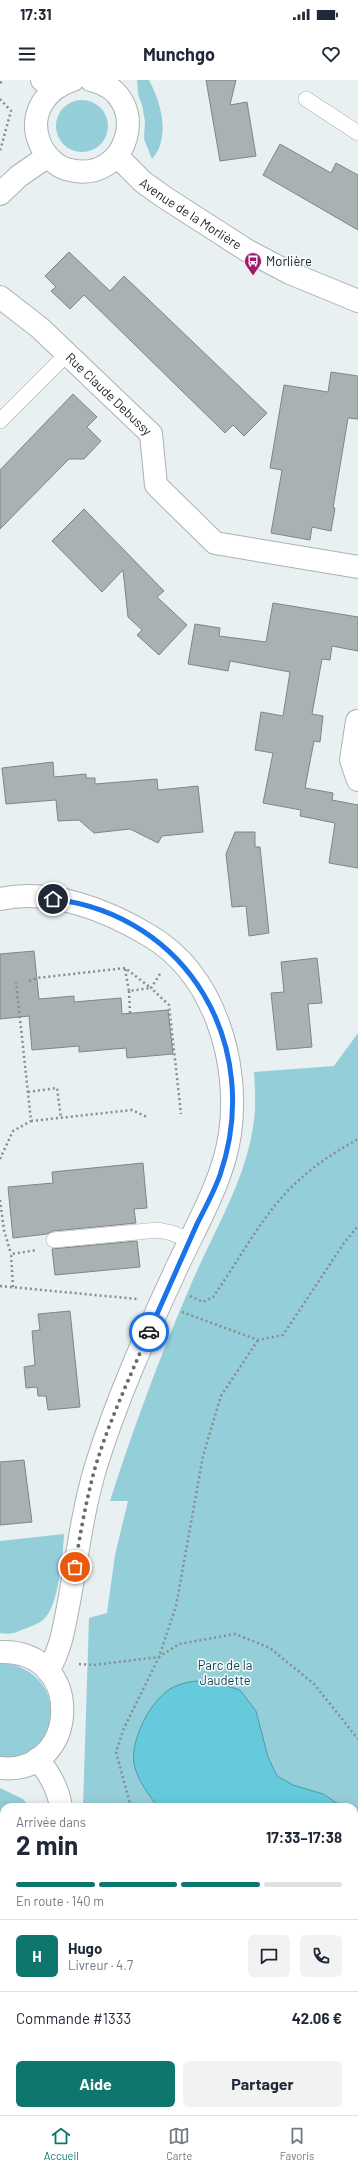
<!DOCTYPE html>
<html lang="fr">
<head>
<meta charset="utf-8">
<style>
  body { margin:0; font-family:Barlow,sans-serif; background:#f2f2f3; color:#1f2937; height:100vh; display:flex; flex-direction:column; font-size:15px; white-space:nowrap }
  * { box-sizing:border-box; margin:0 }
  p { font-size:13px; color:#747a83 }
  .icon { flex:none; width:22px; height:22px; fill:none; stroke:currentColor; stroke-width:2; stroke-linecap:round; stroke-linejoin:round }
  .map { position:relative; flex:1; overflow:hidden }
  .panel { position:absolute; left:0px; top:1723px; width:358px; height:312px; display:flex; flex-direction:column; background:#fff; border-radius:12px 12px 0 0; box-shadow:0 2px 10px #0003 }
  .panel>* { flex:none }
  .pin { position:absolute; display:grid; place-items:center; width:34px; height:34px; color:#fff; margin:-17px; border:2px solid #fff; border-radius:50%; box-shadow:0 1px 4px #0007 }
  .courier { position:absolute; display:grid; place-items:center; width:40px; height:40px; margin:-20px; border:3px solid #1a73e8; border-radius:50%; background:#fff; color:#222; box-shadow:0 1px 5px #0007 }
  .summary em { font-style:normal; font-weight:700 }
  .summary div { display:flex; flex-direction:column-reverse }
  .summary { display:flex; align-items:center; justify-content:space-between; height:68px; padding:0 16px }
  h1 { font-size:26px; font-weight:700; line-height:30px }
  .bar { display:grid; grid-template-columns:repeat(4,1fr); gap:6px 4px; align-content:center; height:48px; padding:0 16px }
  .bar i { height:5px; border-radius:3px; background:#e0e1e3 }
  .bar .active { background:#0f766e }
  .bar p { grid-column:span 4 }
  .line { display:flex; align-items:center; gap:10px; padding:0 16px; border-top:1px solid #e0e1e3 }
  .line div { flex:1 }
  .round { display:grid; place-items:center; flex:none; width:42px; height:42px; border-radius:6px; background:#f2f2f3 }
  .primary-button { display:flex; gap:8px; margin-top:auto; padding:8px 16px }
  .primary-button a { flex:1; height:46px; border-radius:6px; background:#0f766e; color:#fff; font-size:16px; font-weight:700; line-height:46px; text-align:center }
  .primary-button a+a { background:#f2f2f3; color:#1f2937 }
  .status { display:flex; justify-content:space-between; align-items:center; height:28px; padding:0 20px; background:#fff; direction:ltr }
  .status svg { height:11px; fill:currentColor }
  header { display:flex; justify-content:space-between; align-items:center; height:52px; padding:0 16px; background:#fff; font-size:18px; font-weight:700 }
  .tabs { display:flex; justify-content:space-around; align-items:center; height:56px; border-top:1px solid #e0e1e3; background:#fff; font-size:11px; color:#747a83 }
  .tabs a { display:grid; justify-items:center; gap:2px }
  .tabs .active { color:#0f766e }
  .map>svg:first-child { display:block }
</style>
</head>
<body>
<div class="status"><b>17:31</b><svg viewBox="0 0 49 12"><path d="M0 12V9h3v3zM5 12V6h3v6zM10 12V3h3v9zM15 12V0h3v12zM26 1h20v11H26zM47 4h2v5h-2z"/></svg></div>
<header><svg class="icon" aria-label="menu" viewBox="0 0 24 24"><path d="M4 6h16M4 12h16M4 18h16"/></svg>Munchgo<svg class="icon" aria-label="heart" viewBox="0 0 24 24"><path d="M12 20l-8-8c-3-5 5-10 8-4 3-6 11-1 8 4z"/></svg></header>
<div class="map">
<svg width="358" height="2035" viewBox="0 0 358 2035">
  <rect width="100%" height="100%" fill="#e8f0f1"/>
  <path fill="#94ced9" d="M137,0h12c10,19 18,44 11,65 -1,5 -5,10 -8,14l-8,-20 1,-18 -3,-16 -4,-11z
    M56 46a26 26 0 1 1 52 0a26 26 0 1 1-52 0Z
    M358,953v1082h-344l2,-4h338v-304h-271l6,-189 18,-5 8,-58 13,-54h-18c23,-72 49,-142 79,-212 23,-55 58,-109 65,-169 2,-16 1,-32 0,-48l80,-6z
    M64,1454c-1,19 -5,73 -21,86 -5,4 -13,7 -19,9 -9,4 -14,6 -24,4v-92z
    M6,1583c70,14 50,101 -6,95v-94z
    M0,1708l23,11 7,8h-26v88l-4,-1z"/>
  <path fill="#65cadc" stroke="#5199a5" d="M208,1600l32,10 16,21 12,46 9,19 16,9 30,9 20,13h-185c-9,-11 -21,-28 -24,-43 -4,-23 16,-63 36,-75 12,-7 24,-8 38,-9z
    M354,1734l4,3v158l-4,-5z"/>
  <path fill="#aab1b3" stroke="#7f8687" d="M206,0h30l-6,25 17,-3 9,54 -36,5z
    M280,64l51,29 5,-10 22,12v55l-95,-55z
    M69,172l41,39 14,-15 143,137 -23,23 -11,-11 -8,8 -141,-138 -14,14 -19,-18 5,-4 -11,-11z
    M331,292l27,4v43l-10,-1 -15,90h2l-4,23 -19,-4 -2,13 -39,-7 11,-63 -12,-2 14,-83 44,7z
    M73,314l24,23 -10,10 14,14 -17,18h-15l-69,70v-59z
    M84,429l80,82 -7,6 30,28 -28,30 -22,-20 5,-5 -14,-13 -5,-47 -21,22 -50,-51z
    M273,523l85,14v34l-26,-5 -2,14 -8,-1 -10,55 11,2 -3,26 -6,-1 -9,47 28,5 -1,7 26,5v63l-29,-5 6,-40 -35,-7 1,-6 -38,-7 10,-50 -18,-3 6,-38 22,4 7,-44 -60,-11 -2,10 -40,-7 7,-40 25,4 -1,8 47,6z
    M53,682l1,15 32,-3v4h9v6l62,-5 1,11 40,-4 5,46 -41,4 -4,7 -28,-14 -36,4 -15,-13 -21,1 -2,-21 -50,4 -4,-36z
    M235,752h20v15h5l9,86 -20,3 -3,-30 -14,1 -6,-53z
    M34,871l5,48 35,-3v6l47,-4 1,16 46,-4 5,44 -46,4 -1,-10 -47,4v-6l-47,4 -3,-34 -29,3v-65z
    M317,878l5,45 -14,1 4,43 -35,3 -6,-57 13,-1 -3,-30z
    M143,1083l4,45 -13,1 2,14 -83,8 -6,3 -34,4 -5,-51 45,-4 -1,-11z
    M137,1161l3,26 -85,8 -3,-26z
    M70,1231l10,96 -32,3 -2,-14h-8l-1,-9 -11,1 -2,-21 11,-2 -3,-34 8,-1 -2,-16z
    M24,1380l8,62 -32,3v-63z"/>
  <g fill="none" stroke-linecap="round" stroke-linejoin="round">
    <g stroke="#abb2b4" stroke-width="16">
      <path id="service" d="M306,19l52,34
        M0,341l67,-67
        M54,1160l104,-10 14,3 18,7"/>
    </g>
    <g stroke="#abb2b4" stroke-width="24">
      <g id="minor">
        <path d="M42,0l12,9"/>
        <path id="s1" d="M117,76l26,26 21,15 84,54 42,22 68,28"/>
        <path id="s2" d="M0,217l40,31 111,106 5,51 59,58 143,24"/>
        <path d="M357,641l-6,39 7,20"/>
        <path d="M0,819c51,-11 107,11 150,37 65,39 90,127 80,198 -7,47 -33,90 -53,133 -30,65 -60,131 -81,199 -14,46 -19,94 -28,141 -4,22 -8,44 -20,64"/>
        <path d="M0,1572c87,-3 79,125 0,116"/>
        <path d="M37,1679c12,13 21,30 24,48"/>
        <path d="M0,2019l4,-8"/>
      </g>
    </g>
    <g stroke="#abb2b4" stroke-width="24">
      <path id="tertiary" d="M73,0c-27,8 -44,34 -34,61 4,12 15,24 27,28 64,19 88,-75 25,-89
        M0,114l19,-18 29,-20"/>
    </g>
    <path stroke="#878c8d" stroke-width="2.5" stroke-dasharray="2 3" stroke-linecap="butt" d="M0,3l4,-3
      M0,19l11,12 -11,40
      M125,889l4,22 21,-3
      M160,894l-9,14 18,17 12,109
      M29,901l8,-3 88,-10 26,20
      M129,911l1,22
      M28,1012l29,-4 4,30
      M31,1041l101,-11 15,7
      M0,1079l13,-28 18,-10 -15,-139
      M0,1120l4,30 7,24
      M0,1206l137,13
      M13,1207l-2,-33 26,-4
      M190,1216l13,6 10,-5c27,-38 51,-86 85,-116 18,-17 39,-30 60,-42
      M182,1232l76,28 25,-5 61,-92 14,-17
      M79,1584l14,1 66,-8 20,-13 56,-10 35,14 44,36 44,55
      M131,1727l-15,-55 8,-24 35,-71 17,-51 27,-150 18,-60 37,-56
      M354,1935l4,6
      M354,1943l4,1
      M354,1982l4,3"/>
    <use href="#service" stroke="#fff" stroke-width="15"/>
    <use href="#minor" stroke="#fff" stroke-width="22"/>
    <use href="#tertiary" stroke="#fff" stroke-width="22"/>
  </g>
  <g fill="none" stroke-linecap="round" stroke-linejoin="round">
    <path stroke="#686d6d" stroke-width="4" stroke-dasharray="0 7.2" d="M75,1487c5,-33 11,-66 20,-99 14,-47 35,-91 54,-136"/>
    <path stroke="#1a73e8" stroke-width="5" d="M53,819c136,16 211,148 167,276 -6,17 -15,33 -23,49 -16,36 -32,72 -48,108"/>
  </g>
  <defs>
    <g id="bus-pin" transform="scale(0.9)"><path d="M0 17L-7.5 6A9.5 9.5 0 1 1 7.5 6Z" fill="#9f1a6a" stroke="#f6fdff"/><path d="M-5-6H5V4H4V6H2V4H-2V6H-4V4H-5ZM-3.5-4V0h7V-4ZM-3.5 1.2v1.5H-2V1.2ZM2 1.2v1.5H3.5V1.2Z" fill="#fff"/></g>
  </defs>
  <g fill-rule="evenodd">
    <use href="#bus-pin" x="253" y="181"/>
  </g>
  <g text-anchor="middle" stroke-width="3" stroke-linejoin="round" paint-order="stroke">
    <g font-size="13" fill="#232626" stroke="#f6fdff">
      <text dy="5" stroke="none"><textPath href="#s1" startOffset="94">Avenue de la Morlière</textPath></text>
      <text dy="5" stroke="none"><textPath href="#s2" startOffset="146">Rue Claude Debussy</textPath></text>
    </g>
    <g font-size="13" fill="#232626" stroke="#f6fdff" text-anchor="start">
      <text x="266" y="186">Morlière</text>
    </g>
    <g font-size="13" fill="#0f3f47" stroke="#f6fdff">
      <text x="225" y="1590">Parc de la<tspan x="225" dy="15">Jaudette</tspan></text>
    </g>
  </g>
</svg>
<div class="pin" style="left:75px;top:1487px;background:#ea580c"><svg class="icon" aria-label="bag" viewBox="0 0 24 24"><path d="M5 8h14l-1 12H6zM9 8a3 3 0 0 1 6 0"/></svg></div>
<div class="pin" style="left:53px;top:819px;background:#1f2937"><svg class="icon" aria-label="home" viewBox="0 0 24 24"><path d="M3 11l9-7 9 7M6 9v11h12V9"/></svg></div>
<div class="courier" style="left:149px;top:1252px"><svg class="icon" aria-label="car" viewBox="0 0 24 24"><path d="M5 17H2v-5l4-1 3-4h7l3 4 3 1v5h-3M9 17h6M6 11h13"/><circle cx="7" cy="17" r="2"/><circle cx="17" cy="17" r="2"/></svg></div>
<section class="panel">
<div class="summary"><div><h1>2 min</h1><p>Arrivée dans</p></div><em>17:33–17:38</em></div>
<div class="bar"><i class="active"></i><i class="active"></i><i class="active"></i><i></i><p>En route · 140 m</p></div>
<div class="line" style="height:72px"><b class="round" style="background:#0f766e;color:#fff">H</b><div><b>Hugo</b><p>Livreur · 4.7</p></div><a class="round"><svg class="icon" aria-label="chat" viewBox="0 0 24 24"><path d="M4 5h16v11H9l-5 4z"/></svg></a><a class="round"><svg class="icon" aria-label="phone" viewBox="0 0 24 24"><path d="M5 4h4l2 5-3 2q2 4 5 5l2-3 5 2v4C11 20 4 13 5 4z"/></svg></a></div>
<div class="line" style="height:52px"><div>Commande #1333</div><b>42.06 €</b></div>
<div class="primary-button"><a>Aide</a><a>Partager</a></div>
</section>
</div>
<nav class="tabs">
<a class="active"><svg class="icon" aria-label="home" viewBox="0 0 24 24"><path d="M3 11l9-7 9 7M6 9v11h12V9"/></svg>Accueil</a>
<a><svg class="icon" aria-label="map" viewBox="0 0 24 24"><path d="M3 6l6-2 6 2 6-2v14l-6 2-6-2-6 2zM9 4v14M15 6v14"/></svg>Carte</a>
<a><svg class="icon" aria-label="saved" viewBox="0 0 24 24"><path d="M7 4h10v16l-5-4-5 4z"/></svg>Favoris</a>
</nav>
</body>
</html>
